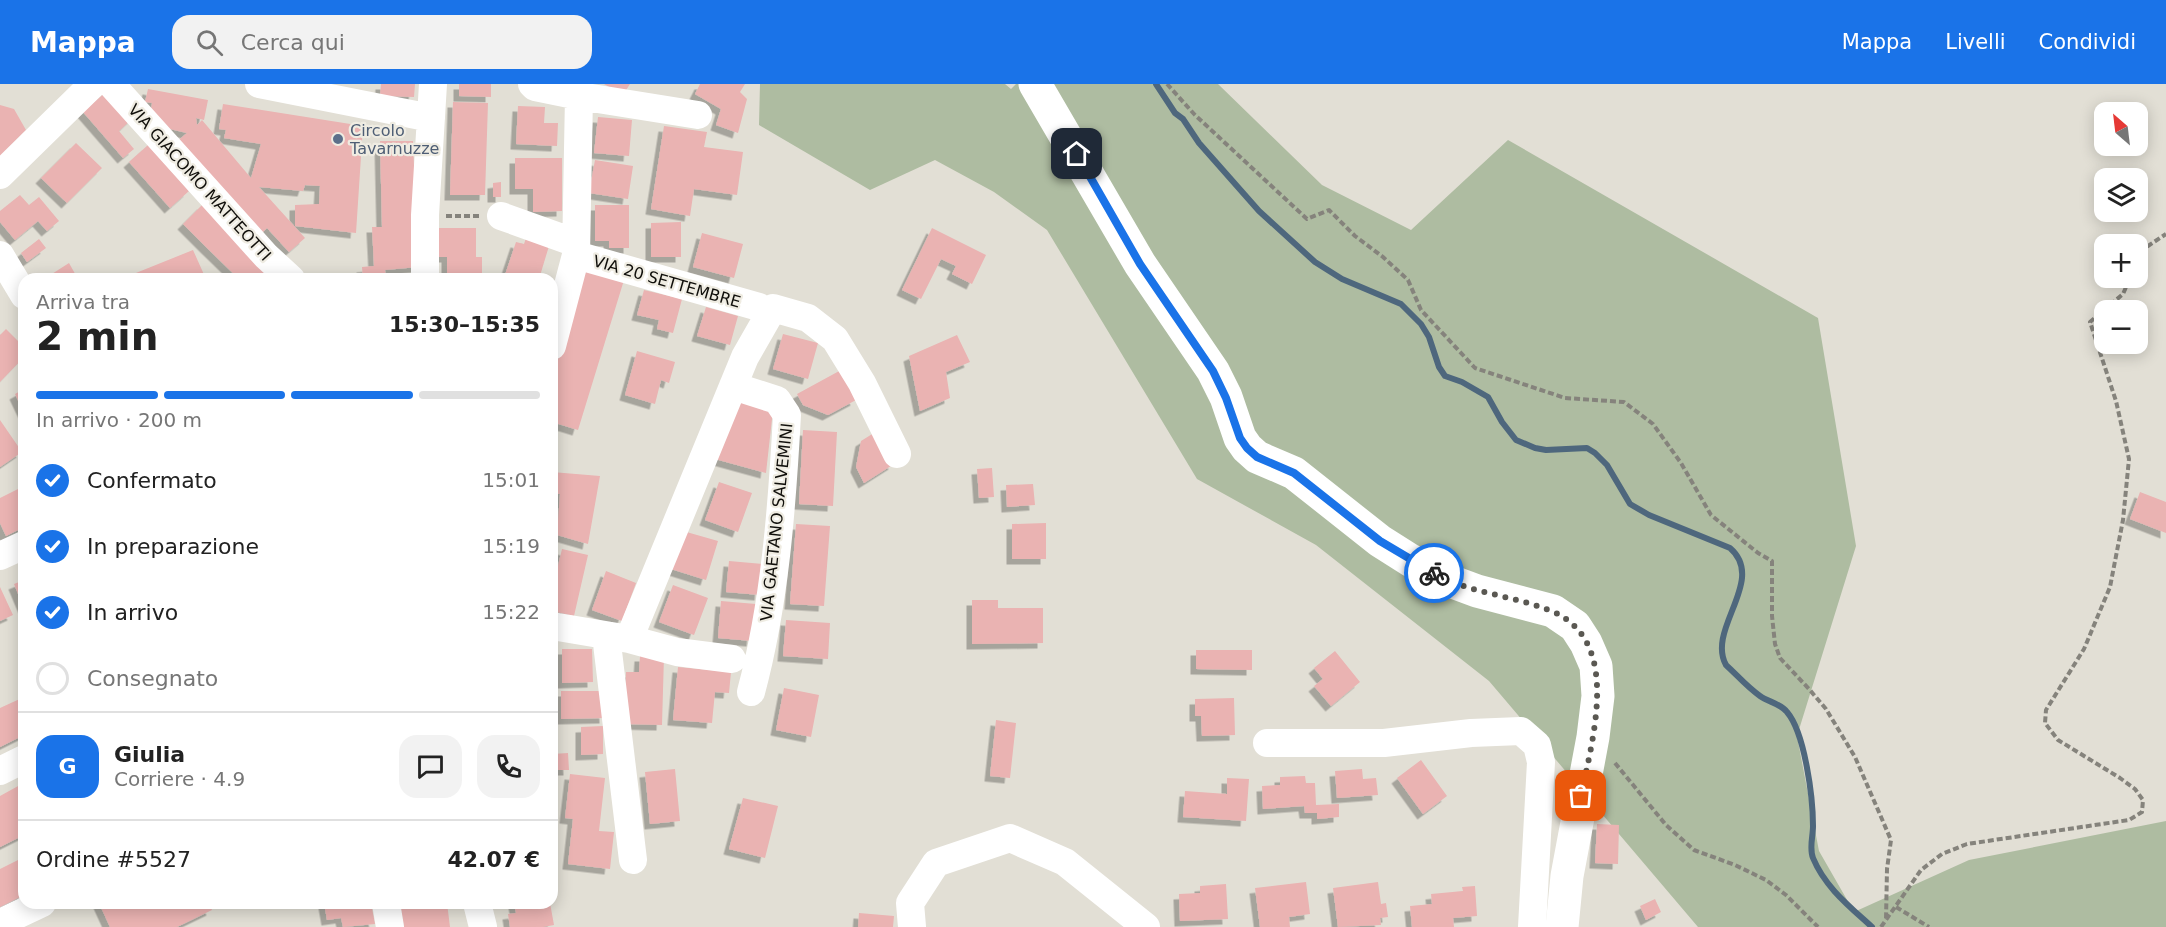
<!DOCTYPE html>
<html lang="it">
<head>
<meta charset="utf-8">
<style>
  body { margin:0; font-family:"DejaVu Sans",sans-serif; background:#f2f2f2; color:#222; height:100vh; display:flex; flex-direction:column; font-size:22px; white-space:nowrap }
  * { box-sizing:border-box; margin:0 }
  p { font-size:20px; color:#767676 }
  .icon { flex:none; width:33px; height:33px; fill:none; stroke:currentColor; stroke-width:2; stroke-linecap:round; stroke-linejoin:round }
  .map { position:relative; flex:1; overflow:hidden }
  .panel { position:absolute; left:18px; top:189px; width:540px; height:636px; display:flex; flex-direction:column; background:#fff; border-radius:18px; box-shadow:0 3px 15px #0003 }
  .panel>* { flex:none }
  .needle { width:39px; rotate:332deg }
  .controls { position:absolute; left:2094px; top:18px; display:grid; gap:12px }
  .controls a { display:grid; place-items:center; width:54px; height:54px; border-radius:12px; background:#fff; box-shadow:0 3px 15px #0003; font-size:30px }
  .pin { position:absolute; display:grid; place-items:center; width:51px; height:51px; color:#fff; margin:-26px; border-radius:12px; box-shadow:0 3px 9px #0006 }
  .courier { position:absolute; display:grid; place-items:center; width:60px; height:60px; margin:-30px; border:4px solid #1a73e8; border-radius:50%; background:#fff; color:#222; box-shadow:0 2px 8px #0007 }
  .overview em { font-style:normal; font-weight:700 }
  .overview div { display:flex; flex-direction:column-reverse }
  .overview { display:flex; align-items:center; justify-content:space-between; height:102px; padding:0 18px }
  h1 { font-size:39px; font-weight:700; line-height:45px }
  .bar { display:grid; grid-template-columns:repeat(4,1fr); gap:9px 6px; align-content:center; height:72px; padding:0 18px }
  .bar i { height:8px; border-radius:4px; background:#e0e0e0 }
  .bar .on { background:#1a73e8 }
  .bar p { grid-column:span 4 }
  .line { display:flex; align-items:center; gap:15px; padding:0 18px; border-top:2px solid #e0e0e0 }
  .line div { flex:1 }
  .round { display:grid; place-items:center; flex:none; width:63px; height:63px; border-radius:18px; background:#f2f2f2 }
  ol { padding:0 18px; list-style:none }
  li { display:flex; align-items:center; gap:18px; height:66px }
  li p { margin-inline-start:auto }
  li .icon { padding:6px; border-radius:50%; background:#1a73e8; color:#fff; stroke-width:4 }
  li:last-child { color:#767676 }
  li i { width:33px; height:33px; border:3px solid #e0e0e0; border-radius:50% }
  header { display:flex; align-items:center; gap:36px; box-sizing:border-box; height:84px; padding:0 30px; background:#1a73e8; color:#fff }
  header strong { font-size:28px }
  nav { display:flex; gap:33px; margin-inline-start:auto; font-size:21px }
  .search { width:420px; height:54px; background:#f2f2f2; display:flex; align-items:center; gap:15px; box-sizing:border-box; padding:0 21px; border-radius:18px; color:#767676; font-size:22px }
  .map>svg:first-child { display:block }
</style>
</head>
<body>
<header>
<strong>Mappa</strong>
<div class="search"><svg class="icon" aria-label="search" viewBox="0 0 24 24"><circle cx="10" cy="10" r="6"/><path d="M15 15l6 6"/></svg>Cerca qui</div>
<nav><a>Mappa</a><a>Livelli</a><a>Condividi</a></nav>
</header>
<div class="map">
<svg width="2166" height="843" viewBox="0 0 2166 843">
  <defs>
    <filter id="shadow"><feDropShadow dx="-5.5" dy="5.5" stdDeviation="0" flood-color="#0004"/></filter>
  </defs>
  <rect width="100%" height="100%" fill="#e2dfd5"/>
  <path fill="#aebca1" d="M760,0h245l6,5 5,-5h202l104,101 89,45 97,-90 310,178 38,228 -59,190 22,115 35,61 115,-52 197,-39v106h-468l-209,-246 -173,-136 -119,-66 -150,-249 -53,-38 -59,-32 -65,30 -111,-65z"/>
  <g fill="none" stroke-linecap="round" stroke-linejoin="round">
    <path stroke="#4e677d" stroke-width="6" d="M1156,0l19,29 8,6 16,24 60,68 56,51 27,17 59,25 20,20 8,13 10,30 6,9 17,6 26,15 14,25 14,18 19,8 11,2 41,-2 8,5 12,12 23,39 19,11 81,33c37,32 -24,81 -4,117 11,10 21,22 34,31 8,6 20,7 27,16 18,21 26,86 26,114 0,11 -4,22 0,32 12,29 36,48 59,69"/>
  </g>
  <path fill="#eab3b2" filter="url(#shadow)" d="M381,0h34l-1,13 -34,-1z
    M459,0h32v13l-32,-1z
    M604,0h26l-7,11z
    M700,0h45l-5,8 7,7 -9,34 -22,-8 5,-16 -26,-15z
    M148,5l60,11 -4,20 -8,-2 1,7 5,-5 49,58 10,-34 -37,-6 2,-8 -7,-1 4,-25 140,22 -7,107 -61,-7v-21l24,-1 1,-18 -15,-1 -2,6 -44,-4 46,51 -16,14 -22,-24 -8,8 -84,-93 12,-10 -30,-7 -7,-10 2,-13 -7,-1z
    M108,6l25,28 -14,13 15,18 -11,9 -40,-46z
    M453,18l35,1 -3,92h-35z
    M0,21l14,4 12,21 -26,26z
    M518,22l27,1 -1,16h14l-1,23 -41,-2z
    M598,33l34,3 -3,36 -35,-3z
    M664,42l43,6 -3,15 39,5 -6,43 -43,-6 -4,27 -39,-7z
    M380,57h33l5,126 -33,3 1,9h-23l-1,-12 12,-1 -2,-39h10z
    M76,59l26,25 -35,35 -26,-25z
    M148,61l41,46 -19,17 -41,-46z
    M515,74h47v53l-29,1v-23h-18z
    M595,76l38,6 -5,33 -39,-6z
    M501,98v15h-8v-14z
    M20,111l9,10 10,-8 20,24 -12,10 -9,-10 -23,19 -15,-18v-11z
    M203,120l74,75h-38l-32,-31 -24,-24z
    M595,121h34v43h-20v-7h-14z
    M681,138v35h-30v-34z
    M438,144h38v29h6v22h-35v-22h-8z
    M932,144l54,27 -14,29 -20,-10 4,-8 -15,-7 -20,40 -19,-9z
    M702,149l41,11 -9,34 -41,-11z
    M526,154l23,8 -10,33h-20l-14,-4 11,-33 8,2z
    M39,155l7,9 -19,14 -6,-9z
    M193,166l13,29h-85z
    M69,179l9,16h-34z
    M586,185l38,11 -46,150 -26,-8v-43z
    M644,206l38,9 -9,34 -16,-4 2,-9 -22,-5z
    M706,223l32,9 -8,29 -33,-9z
    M6,245l18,18v10l-24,25v-47z
    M783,250l35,9 -10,36 -35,-10z
    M957,251l13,27 -24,10 4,26 -30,13 -11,-55z
    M637,267l38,11 -6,21 -8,-3 -6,24 -30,-9z
    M841,286l15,30 -28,15 -25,-10 -6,-11z
    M24,305v24l-9,-19z
    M741,316l32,10 -7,63 -51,-14z
    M0,336l22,32 -22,15z
    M803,346l34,2 -4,74 -34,-2z
    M877,347l17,33 -30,19 -8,-16 5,-26z
    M992,384l2,29 -15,1 -2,-29z
    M552,388l48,4 -12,68 -31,-9 3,-41 -8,-1z
    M719,398l33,11 -14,39 -33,-12z
    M1033,400l2,21 -28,2 -1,-22z
    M24,402v41l-18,9 -6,-13v-25z
    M2140,408l26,10v31l-36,-14z
    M1046,439v36h-34v-35z
    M796,440l34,2 -6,80 -34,-2z
    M683,447l35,10 -12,39 -35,-11z
    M562,465l26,6 -14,61 -22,-5v-20z
    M729,477l34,3 -3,31 -34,-3z
    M606,487l30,12 -14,38 -30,-11z
    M24,496v28l-10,-24z
    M673,501l35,13 -14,37 -35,-13z
    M0,503l13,28 -13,6z
    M972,516h26v8h45v35l-71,1z
    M721,517l35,3 -4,37 -34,-3z
    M786,536l44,3 -2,36 -45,-3z
    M562,565h30l1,33 -31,1z
    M1196,566h56v20l-56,-1z
    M1335,567l25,31 -29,24 -17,-20 9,-7 -9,-11z
    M640,572h24l-2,69 -38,-1 2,-52h13z
    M678,583l53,5 -2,21 -14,-1 -3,31 -39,-3z
    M784,604l35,7 -8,42 -35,-7z
    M561,607h43l1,27 -44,1z
    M24,613v38l-24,12v-39z
    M1234,614l1,37 -33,1 -1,-20h-6v-17z
    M996,636l20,3 -6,55 -20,-2z
    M603,642v28l-22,1v-28z
    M568,669l1,17h-17v-16z
    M1421,676l26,36 -24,18 -26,-36z
    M675,685l5,52 -30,3 -5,-52z
    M1362,685l1,10 13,-1 2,17 -41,3 -2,-27z
    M570,690l35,4 -6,53 15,1 -4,37 -42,-5 5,-45 -8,-1z
    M1305,692l1,7h9l1,22 23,-1v13l-22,2v-6h-12l-1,-7 -41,3 -1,-23 18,-1v-8z
    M1227,694l22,1 -3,42 -63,-4 2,-26 42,3z
    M20,701l4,8v42l-24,12v-51z
    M743,714l35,8 -13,52 -36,-9z
    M1597,740l22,1 -1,39 -23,-1z
    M24,773v38l-24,12v-38z
    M1306,798l4,32 -21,3 1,10h-30l-5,-39z
    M1378,798l3,22 5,-1 2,14 -8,1 1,7 -43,2 -5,-39z
    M1226,800l2,35 -48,2 -1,-27 21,-1v-7z
    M1475,802l2,30 -24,2 1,9h-42l-2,-21 22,-2 -1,-10 32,-3 -1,-4z
    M1655,815l6,13 -15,8 -6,-14z
    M99,819h110l3,7 -35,17h-67z
    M324,819h47l4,21 -32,3 -2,-9 -14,2z
    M408,819h39l3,24h-46l-4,-23z
    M514,819h36l4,22 -11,2h-33l-2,-13 8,-1z
    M859,829l35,3 -1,11h-35z"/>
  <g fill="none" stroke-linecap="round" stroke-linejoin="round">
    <path stroke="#85837c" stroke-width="4" stroke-dasharray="6 3" stroke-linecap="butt" d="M1167,0l28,31 112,104 22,-9 26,26 28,21 25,23 13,30 54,58 90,30 59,4 29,22 28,39 30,52 47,38 14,8v55l3,28 5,14 29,31 17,20 29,48 36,83 -4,29 -1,51
      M446,132h35
      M2138,177l4,-11 24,-16
      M1615,679l51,62 28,25 41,15 31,15 20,15 32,32
      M1896,823l33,20
      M1881,843l40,-57 21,-16 25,-10 162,-24 13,-8 1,-12 -8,-11 -15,-11 -62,-38 -13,-17 1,-13 38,-61 26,-62 13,-67 6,-61 -13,-58 -26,-79 33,-28 7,-16"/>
    <path stroke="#fff" stroke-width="28" d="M111,0l155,172 25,23
      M259,0l172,34
      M532,0l3,3 44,9 -3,159 -24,91
      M579,12l119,19
      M0,91l93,-91
      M501,132l75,27
      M0,171l24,40
      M576,171l183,52
      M425,195v-64l8,-131
      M733,302l44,14 10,15c-5,92 -12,188 -36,277
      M0,472l24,-11
      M552,542l77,13 48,13 55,7
      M606,551l27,225
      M629,555l116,-282 28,-49 35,10 27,21 27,44 35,71
      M1267,659h117l87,-10 50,-2 16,14 4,17 -9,165
      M0,687l24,-12
      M386,819l4,24
      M477,819l6,24
      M0,839l42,-20
      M912,843l-2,-24 26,-40 74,-25 55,24 81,65"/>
    <path stroke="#fff" stroke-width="33" d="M1035,0l105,180 73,107 13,26 14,41 7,10 10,9 37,16 86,68 30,19 32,18 35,13 76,20 22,15 11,17 10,23 2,30 -5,41 -26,139 -5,51"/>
  </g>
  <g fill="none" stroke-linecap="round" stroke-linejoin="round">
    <path stroke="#5a5852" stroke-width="6" stroke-dasharray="0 10.8" d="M1434,489c36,21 79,22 117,38 72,29 41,129 30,185"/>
    <path stroke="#1a73e8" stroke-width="8" d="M1077,70l63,110 73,107 13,27 14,40 7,10 10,9 37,16 86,68 54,32"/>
  </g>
  <circle fill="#5c6f8a" stroke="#efece2" stroke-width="2" cx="338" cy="55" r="6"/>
  <g text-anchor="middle" stroke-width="4.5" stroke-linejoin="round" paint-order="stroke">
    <g font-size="16" fill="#4e5e75" stroke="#efece2" text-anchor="start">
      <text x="350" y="52">Circolo<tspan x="350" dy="18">Tavarnuzze</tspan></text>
    </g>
    <g font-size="16" fill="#100f0b" stroke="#efece2">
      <text transform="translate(200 98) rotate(48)" y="6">VIA GIACOMO MATTEOTTI</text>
      <text transform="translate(667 197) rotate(16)" y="6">VIA 20 SETTEMBRE</text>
      <text transform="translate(776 438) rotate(-84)" y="6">VIA GAETANO SALVEMINI</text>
    </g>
  </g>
</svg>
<div class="controls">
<a><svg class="needle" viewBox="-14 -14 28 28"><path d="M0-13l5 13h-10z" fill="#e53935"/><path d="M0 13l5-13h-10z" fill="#767676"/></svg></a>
<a><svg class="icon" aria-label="layers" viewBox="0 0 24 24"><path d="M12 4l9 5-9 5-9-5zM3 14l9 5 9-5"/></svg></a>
<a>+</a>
<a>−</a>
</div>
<div class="pin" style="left:1581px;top:712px;background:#ea580c"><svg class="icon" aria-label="bag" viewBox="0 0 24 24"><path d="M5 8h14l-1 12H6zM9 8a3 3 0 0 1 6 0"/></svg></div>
<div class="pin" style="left:1077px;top:70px;background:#1f2937"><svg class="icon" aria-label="home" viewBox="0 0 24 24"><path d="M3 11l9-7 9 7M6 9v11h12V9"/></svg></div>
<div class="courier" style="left:1434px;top:489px"><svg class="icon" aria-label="bike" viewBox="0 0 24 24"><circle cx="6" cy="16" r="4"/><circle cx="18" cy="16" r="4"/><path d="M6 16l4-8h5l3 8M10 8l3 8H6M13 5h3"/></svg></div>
<section class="panel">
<div class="overview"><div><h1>2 min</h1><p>Arriva tra</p></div><em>15:30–15:35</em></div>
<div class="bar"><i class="on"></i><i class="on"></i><i class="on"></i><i></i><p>In arrivo · 200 m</p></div>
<ol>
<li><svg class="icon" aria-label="check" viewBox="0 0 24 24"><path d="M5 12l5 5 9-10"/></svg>Confermato<p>15:01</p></li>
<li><svg class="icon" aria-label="check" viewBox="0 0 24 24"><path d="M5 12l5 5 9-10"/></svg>In preparazione<p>15:19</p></li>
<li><svg class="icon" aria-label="check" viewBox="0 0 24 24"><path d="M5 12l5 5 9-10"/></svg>In arrivo<p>15:22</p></li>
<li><i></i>Consegnato</li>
</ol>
<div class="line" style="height:108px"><b class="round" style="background:#1a73e8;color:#fff">G</b><div><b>Giulia</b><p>Corriere · 4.9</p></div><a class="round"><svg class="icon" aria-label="chat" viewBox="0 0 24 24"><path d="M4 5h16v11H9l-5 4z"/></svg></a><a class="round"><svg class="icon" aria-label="phone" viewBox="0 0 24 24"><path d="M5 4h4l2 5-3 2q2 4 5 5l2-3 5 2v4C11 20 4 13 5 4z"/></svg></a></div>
<div class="line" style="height:78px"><div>Ordine #5527</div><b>42.07 €</b></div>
</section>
</div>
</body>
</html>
